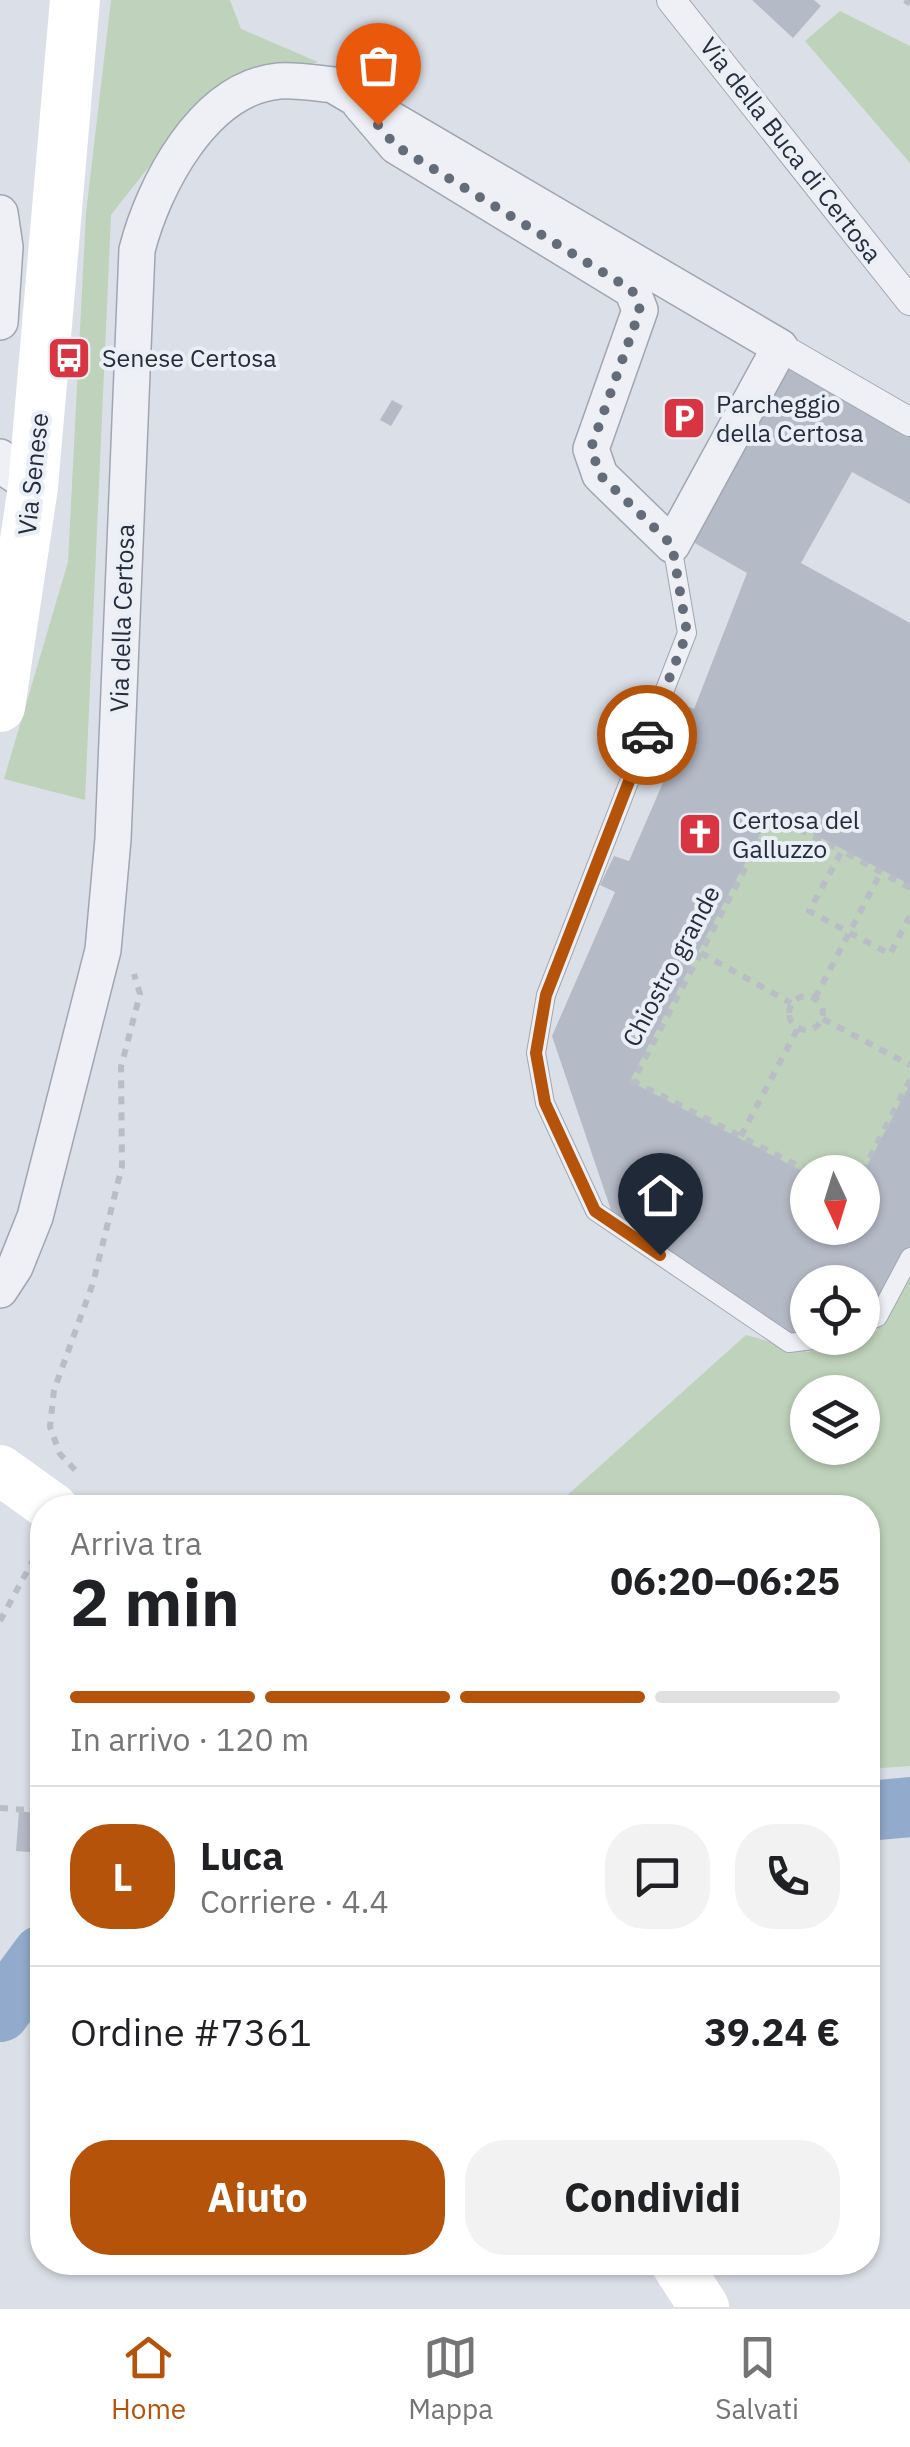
<!DOCTYPE html>
<html lang="it">
<head>
<meta charset="utf-8">
<style>
  body { margin:0; font-family:"IBM Plex Sans",sans-serif; background:#f2f2f2; color:#202124; height:100vh; display:flex; flex-direction:column; font-size:38px; white-space:nowrap }
  * { box-sizing:border-box; margin:0 }
  p { font-size:32px; color:#757577 }
  .icon { flex:none; width:55px; height:55px; fill:none; stroke:currentColor; stroke-width:2; stroke-linecap:round; stroke-linejoin:round }
  .map { position:relative; flex:1; overflow:hidden }
  .details { position:absolute; left:30px; top:1495px; width:850px; height:780px; display:flex; flex-direction:column; background:#fff; border-radius:40px; box-shadow:0 2px 8px #0004 }
  .details>* { flex:none }
  .needle { width:65px; rotate:176deg }
  .controls { position:absolute; left:790px; top:1155px; display:grid; gap:20px }
  .controls a { display:grid; place-items:center; width:90px; height:90px; border-radius:50%; background:#fff; box-shadow:0 2px 8px #0004; font-size:50px }
  .pin { position:absolute; display:grid; place-items:center; width:85px; height:85px; color:#fff; margin:-102px -42px; border-radius:50% 50% 50% 0; rotate:-45deg; box-shadow:0 0 10px #0007 }
  .pin .icon { rotate:45deg }
  .courier { position:absolute; display:grid; place-items:center; width:100px; height:100px; margin:-50px; border:8px solid #b45309; border-radius:50%; background:#fff; color:#222; box-shadow:0 2px 12px #0007 }
  .overview em { font-style:normal; font-weight:800 }
  .overview div { display:flex; flex-direction:column-reverse }
  .overview { display:flex; align-items:center; justify-content:space-between; height:170px; padding:0 40px }
  h1 { font-size:65px; font-weight:800; line-height:75px }
  .bar { display:grid; grid-template-columns:repeat(4,1fr); gap:15px 10px; align-content:center; height:120px; padding:0 40px }
  .bar i { height:12px; border-radius:8px; background:#e0e0e0 }
  .bar .selected { background:#b45309 }
  .bar p { grid-column:span 4 }
  .line { display:flex; align-items:center; gap:25px; padding:0 40px; border-top:2px solid #e0e0e0 }
  .line div { flex:1 }
  .round { display:grid; place-items:center; flex:none; width:105px; height:105px; border-radius:40px; background:#f2f2f2 }
  .action { display:flex; gap:20px; margin-top:auto; padding:20px 40px }
  .action a { flex:1; height:115px; border-radius:40px; background:#b45309; color:#fff; font-size:40px; font-weight:800; line-height:115px; text-align:center }
  .action a+a { background:#f2f2f2; color:#202124 }
  .dock { display:flex; justify-content:space-around; align-items:center; height:140px; border-top:2px solid #e0e0e0; background:#fff; font-size:28px; color:#757577 }
  .dock a { display:grid; justify-items:center; gap:5px }
  .dock .selected { color:#b45309 }
  .map>svg:first-child { display:block }
</style>
</head>
<body>
<div class="map">
<svg width="910" height="2307" viewBox="0 0 910 2307">
  <rect width="100%" height="100%" fill="#dbdfe7"/>
  <path fill="#bfd2bb" fill-rule="evenodd" d="M111,0h119l11,29 77,33c-108,26 -141,68 -207,153l-26,585 -81,-21 64,-217 18,-349z
    M840,11l70,35v117l-105,-122z
    M772,812l138,73v199l-47,91 -56,-1 -177,-93z
    M910,1270v496l-42,3v-261h-315l193,-173 62,17 54,-14 15,-8zM808,1392h54v56h-54z"/>
  <g fill="none" stroke-linecap="round" stroke-linejoin="round">
    <path stroke="#92aacb" stroke-width="60" d="M868,1811l42,-4
      M0,2012l42,-57"/>
  </g>
  <path fill="#b5bac7" d="M752,0h62l7,6 -28,32z
    M791,366l119,66v72l-58,-32 -51,91 109,60v262l-138,-73 -142,269 178,93v54h54v-53l48,-91v168l-33,63 -15,4v-37h-54v52l-12,3 -184,-124 -60,-177 63,-144 -15,-7 14,-29 15,5 56,-129 -15,-4 9,-25 15,6 53,-136 -54,-31z
    M392,400l11,6 -12,20 -11,-6z
    M19,1811l23,3v39l-26,-2z"/>
  <g fill="none" stroke-linecap="round" stroke-linejoin="round">
    <g stroke="#a0a6b1" stroke-width="20">
      <path id="service" d="M672,545l15,88 -141,362 -10,58 9,50 50,108 194,132 39,-5
        M862,1324l16,-7 32,-60"/>
    </g>
    <g stroke="#a0a6b1" stroke-width="30">
      <path id="pedestrian" d="M671,0l239,301
        M780,347l130,75"/>
    </g>
    <g stroke="#a0a6b1" stroke-width="38">
      <path id="minor" d="M0,213l5,34 -5,75
        M0,457l6,12 27,18
        M0,1290l15,-23 20,-50 68,-267 10,-111 24,-589c16,-63 66,-162 142,-169 18,-1 36,2 54,4l447,262 -108,198 -72,-70 -9,-26 49,-139 -8,-20 -236,-144 -36,-42"/>
    </g>
    <path stroke="#b9bdc5" stroke-width="6" stroke-dasharray="8 8" stroke-linecap="butt" d="M905,0l5,4
      M910,888l-68,-37 -33,60 81,43 20,-38
      M701,953l90,50
      M789 1013a17 17 0 1 1 34 0a17 17 0 1 1-34 0Z
      M815,998l66,-126
      M823,1019l87,46
      M741,1136l57,-108
      M810,1172l-177,-91 140,-265 69,35
      M862,1172l48,-92
      M75,1470l-15,-16 -10,-27 4,-37 39,-107 29,-117 -1,-99 19,-73 -6,-20
      M0,1621l37,-68
      M0,1808l42,3"/>
    <use href="#service" stroke="#eef0f5" stroke-width="18"/>
    <use href="#pedestrian" stroke="#eef0f5" stroke-width="28"/>
    <use href="#minor" stroke="#eef0f5" stroke-width="35"/>
    <path stroke="#fff" stroke-width="50" d="M0,707l33,-220 42,-487
      M0,1470l53,38
      M675,2262l29,45"/>
  </g>
  <g fill="none" stroke-linecap="round" stroke-linejoin="round">
    <path stroke="#646b79" stroke-width="10" stroke-dasharray="0 18" d="M378,125l18,21 236,144 8,20 -49,138 9,27 72,70 15,88 -40,102"/>
    <path stroke="#b45309" stroke-width="12" d="M647,735l-101,260 -10,58 9,50 50,108 65,44"/>
  </g>
  <defs>
    <g id="bus-square" transform="scale(2.25)"><rect x="-9" y="-9" width="18" height="18" rx="4" fill="#d83441" stroke="#eaeef5"/><path d="M-5-6H5V4H4V6H2V4H-2V6H-4V4H-5ZM-3.5-4V0h7V-4ZM-3.5 1.2v1.5H-2V1.2ZM2 1.2v1.5H3.5V1.2Z" fill="#fff"/></g>
    <g id="parking-square" transform="scale(2.25)"><rect x="-9" y="-9" width="18" height="18" rx="4" fill="#d83441" stroke="#eaeef5"/><path d="M-3.5-5.5H1a3.5 3.5 0 0 1 0 7H-1V5.5H-3.5ZM-1-3.4V-.6H.8a1.4 1.4 0 0 0 0-2.8Z" fill="#fff"/></g>
    <g id="church-square" transform="scale(2.25)"><rect x="-9" y="-9" width="18" height="18" rx="4" fill="#d83441" stroke="#eaeef5"/><path d="M-1.2-6h2.4v3.5h3.3v2.4h-3.3V6h-2.4V-.1h-3.3v-2.4h3.3Z" fill="#fff"/></g>
  </defs>
  <g fill-rule="evenodd">
    <use href="#bus-square" x="69" y="358"/>
    <use href="#parking-square" x="684" y="418"/>
    <use href="#church-square" x="700" y="834"/>
  </g>
  <g text-anchor="middle" stroke-width="8" stroke-linejoin="round" paint-order="stroke">
    <g font-size="25" fill="#242c3e" stroke="#eaeef5">
      <text transform="translate(791 150) rotate(52)" y="9">Via della Buca di Certosa</text>
      <text transform="translate(33 474) rotate(-84)" y="9">Via Senese</text>
      <text transform="translate(122 618) rotate(-88)" y="9">Via della Certosa</text>
      <text transform="translate(671 966) rotate(-62)" y="9">Chiostro grande</text>
    </g>
    <g font-size="25" fill="#242c3e" stroke="#eaeef5" text-anchor="start">
      <text x="102" y="367">Senese Certosa</text>
      <text x="716" y="413">Parcheggio<tspan x="716" dy="29">della Certosa</tspan></text>
      <text x="732" y="829">Certosa del<tspan x="732" dy="29">Galluzzo</tspan></text>
    </g>
  </g>
</svg>
<div class="controls">
<a><svg class="needle" viewBox="-14 -14 28 28"><path d="M0-13l5 13h-10z" fill="#e53935"/><path d="M0 13l5-13h-10z" fill="#757577"/></svg></a>
<a><svg class="icon" aria-label="locate" viewBox="0 0 24 24"><circle cx="12" cy="12" r="6"/><path d="M12 2v4M12 18v4M2 12h4M18 12h4"/></svg></a>
<a><svg class="icon" aria-label="layers" viewBox="0 0 24 24"><path d="M12 4l9 5-9 5-9-5zM3 14l9 5 9-5"/></svg></a>
</div>
<div class="pin" style="left:378px;top:125px;background:#ea580c"><svg class="icon" aria-label="bag" viewBox="0 0 24 24"><path d="M5 8h14l-1 12H6zM9 8a3 3 0 0 1 6 0"/></svg></div>
<div class="pin" style="left:660px;top:1255px;background:#1f2937"><svg class="icon" aria-label="home" viewBox="0 0 24 24"><path d="M3 11l9-7 9 7M6 9v11h12V9"/></svg></div>
<div class="courier" style="left:647px;top:735px"><svg class="icon" aria-label="car" viewBox="0 0 24 24"><path d="M5 17H2v-5l4-1 3-4h7l3 4 3 1v5h-3M9 17h6M6 11h13"/><circle cx="7" cy="17" r="2"/><circle cx="17" cy="17" r="2"/></svg></div>
<section class="details">
<div class="overview"><div><h1>2 min</h1><p>Arriva tra</p></div><em>06:20–06:25</em></div>
<div class="bar"><i class="selected"></i><i class="selected"></i><i class="selected"></i><i></i><p>In arrivo · 120 m</p></div>
<div class="line" style="height:180px"><b class="round" style="background:#b45309;color:#fff">L</b><div><b>Luca</b><p>Corriere · 4.4</p></div><a class="round"><svg class="icon" aria-label="chat" viewBox="0 0 24 24"><path d="M4 5h16v11H9l-5 4z"/></svg></a><a class="round"><svg class="icon" aria-label="phone" viewBox="0 0 24 24"><path d="M5 4h4l2 5-3 2q2 4 5 5l2-3 5 2v4C11 20 4 13 5 4z"/></svg></a></div>
<div class="line" style="height:130px"><div>Ordine #7361</div><b>39.24 €</b></div>
<div class="action"><a>Aiuto</a><a>Condividi</a></div>
</section>
</div>
<nav class="dock">
<a class="selected"><svg class="icon" aria-label="home" viewBox="0 0 24 24"><path d="M3 11l9-7 9 7M6 9v11h12V9"/></svg>Home</a>
<a><svg class="icon" aria-label="map" viewBox="0 0 24 24"><path d="M3 6l6-2 6 2 6-2v14l-6 2-6-2-6 2zM9 4v14M15 6v14"/></svg>Mappa</a>
<a><svg class="icon" aria-label="saved" viewBox="0 0 24 24"><path d="M7 4h10v16l-5-4-5 4z"/></svg>Salvati</a>
</nav>
</body>
</html>
